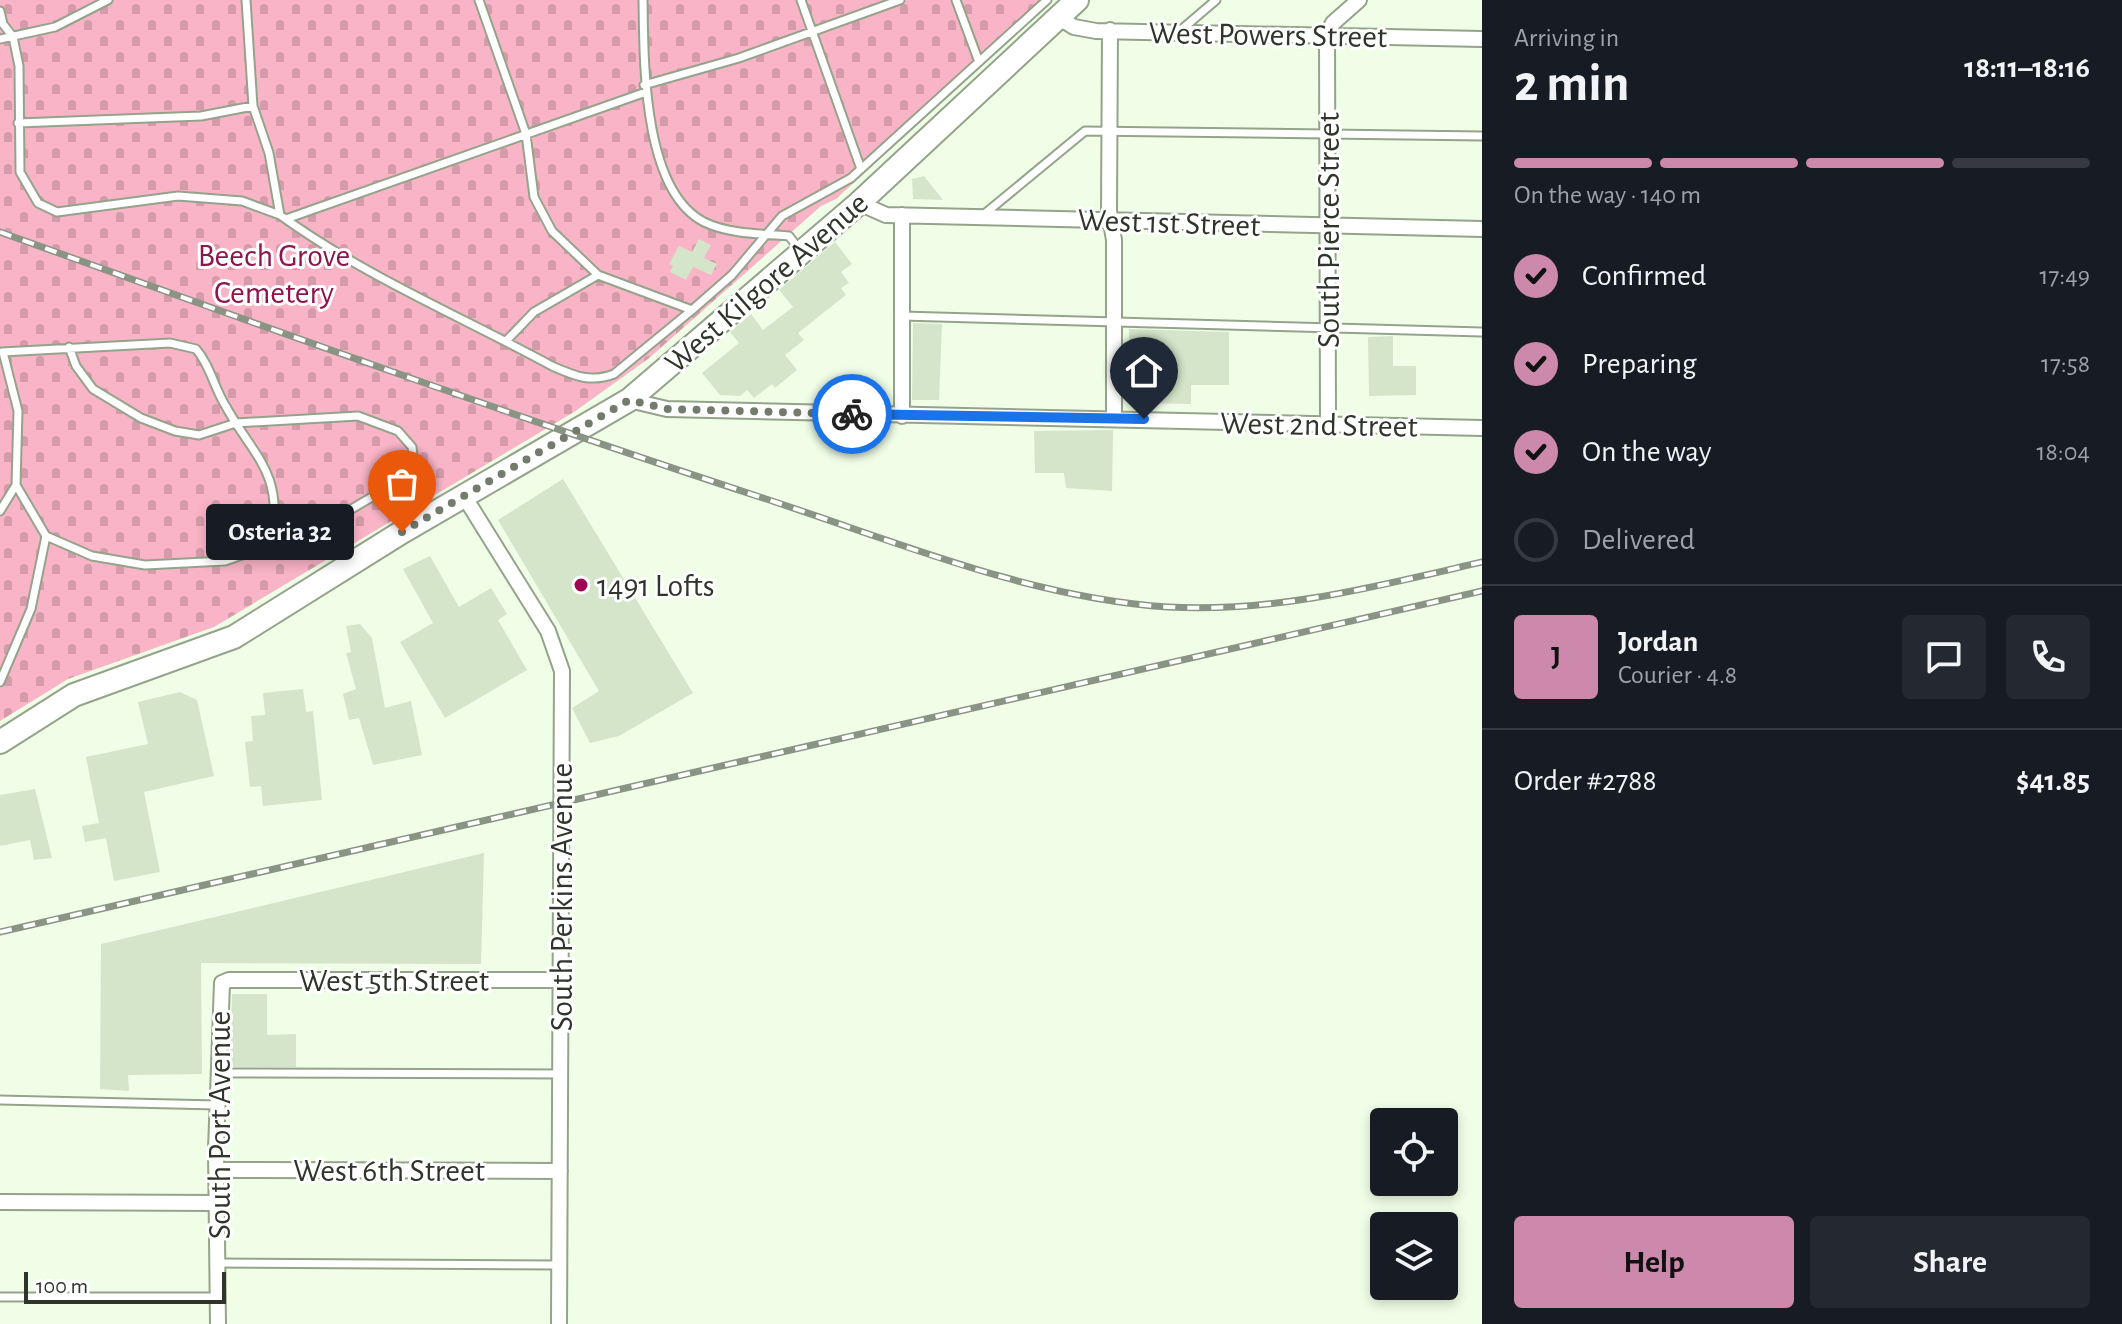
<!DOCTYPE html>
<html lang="en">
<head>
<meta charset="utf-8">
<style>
  body { margin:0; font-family:"Alegreya Sans",sans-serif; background:#242831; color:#f1f3f6; height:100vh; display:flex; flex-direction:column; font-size:30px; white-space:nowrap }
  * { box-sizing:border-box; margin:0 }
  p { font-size:26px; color:#9ea1a6 }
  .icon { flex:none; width:44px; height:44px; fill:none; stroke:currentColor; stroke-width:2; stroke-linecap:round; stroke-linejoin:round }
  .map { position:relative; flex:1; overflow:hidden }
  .panel { display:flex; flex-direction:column; background:#171b24; width:640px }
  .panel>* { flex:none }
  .buttons { position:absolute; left:1370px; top:1108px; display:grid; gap:16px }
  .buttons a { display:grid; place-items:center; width:88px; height:88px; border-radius:8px; background:#171b24; box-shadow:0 4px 12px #0003; font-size:40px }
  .scale { position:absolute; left:24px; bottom:20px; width:202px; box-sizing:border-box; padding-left:8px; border:4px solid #2f352b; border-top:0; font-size:22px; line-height:28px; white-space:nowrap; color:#2f352b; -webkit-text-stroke:6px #fff; paint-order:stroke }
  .pin { position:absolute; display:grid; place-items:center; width:68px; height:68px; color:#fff; margin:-82px -34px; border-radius:50% 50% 50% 0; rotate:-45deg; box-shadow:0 0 8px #0007 }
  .pin .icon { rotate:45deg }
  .courier { position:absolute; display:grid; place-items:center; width:80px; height:80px; margin:-40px; border:6px solid #1a73e8; border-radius:50%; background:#fff; color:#222; box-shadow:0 2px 10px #0007 }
  .bubble { position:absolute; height:56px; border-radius:8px; background:#171b24; box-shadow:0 4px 12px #0003; font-size:26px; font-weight:700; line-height:56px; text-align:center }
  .head em { font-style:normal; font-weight:700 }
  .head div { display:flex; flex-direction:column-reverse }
  .head { display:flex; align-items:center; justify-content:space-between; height:136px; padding:0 32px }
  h1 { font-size:52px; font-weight:700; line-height:60px }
  .bar { display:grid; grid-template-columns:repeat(4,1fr); gap:12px 8px; align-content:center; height:96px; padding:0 32px }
  .bar i { height:10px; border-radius:6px; background:#363941 }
  .bar .current { background:#cc89ac }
  .bar p { grid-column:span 4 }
  .line { display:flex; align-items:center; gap:20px; padding:0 32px; border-top:2px solid #363941 }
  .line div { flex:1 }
  .round { display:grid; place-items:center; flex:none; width:84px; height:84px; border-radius:8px; background:#242831 }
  ol { padding:0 32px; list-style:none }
  li { display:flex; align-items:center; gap:24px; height:88px }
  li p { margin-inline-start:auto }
  li .icon { padding:8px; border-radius:50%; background:#cc89ac; color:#111; stroke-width:4 }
  li:last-child { color:#9ea1a6 }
  li i { width:44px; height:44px; border:4px solid #363941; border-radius:50% }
  .primary-button { display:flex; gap:16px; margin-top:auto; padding:16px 32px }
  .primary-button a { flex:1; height:92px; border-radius:8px; background:#cc89ac; color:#111; font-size:32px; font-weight:700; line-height:92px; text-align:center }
  .primary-button a+a { background:#242831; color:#f1f3f6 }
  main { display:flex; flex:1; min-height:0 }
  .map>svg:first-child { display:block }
</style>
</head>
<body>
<main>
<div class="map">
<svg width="1482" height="1324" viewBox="0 0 1482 1324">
  <defs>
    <pattern id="cemetery-stones" width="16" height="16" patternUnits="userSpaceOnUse" patternTransform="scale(2)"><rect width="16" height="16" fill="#f9b4c7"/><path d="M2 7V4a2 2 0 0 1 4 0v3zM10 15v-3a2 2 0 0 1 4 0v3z" fill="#d69bab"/></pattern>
  </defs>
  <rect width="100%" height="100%" fill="#f0fee8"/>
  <path fill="url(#cemetery-stones)" d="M0,0h1052l-216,199 -15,7 -173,153 -74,53 -360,215 -146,52 -68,42z"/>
  <path fill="#d4e5ca" d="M924,176l19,24 -30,-1 -1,-20z
    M699,239l12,6 -7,13 13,6 -6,11 -18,-8 -7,13 -16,-8 3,-6 -4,-2 10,-18 13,6z
    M835,242l17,22 -11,8 8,11 -8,5 5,7 -48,38 6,7 -19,15 12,15 -22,18 -3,-4 -18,14 -7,-8 -7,6 -20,-1 -18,-22 37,-30 -9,-11 21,-18 12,16 30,-23 -14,-17z
    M913,323l29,1 -3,76h-27z
    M1129,329l100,3v53h-38v19l-61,-1z
    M1393,336v30h23v29l-47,1 -1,-59z
    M1113,430l-1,61 -46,-3 -2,-15h-29l-1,-42z
    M563,479l130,214 -74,43 -29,7 -18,-35 27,-17 -101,-171z
    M430,556l29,51 32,-19 16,26 -9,6 29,50 -82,48 -45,-76 33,-19 -30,-54z
    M360,624l12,14 13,70 26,-7 11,54 -49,10 -14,-47 -10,2 -6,-26 13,-5 -10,-36 5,-1 -5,-26z
    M303,689l3,23 7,-1 9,89 -59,6 -2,-20 -11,1 -5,-45 8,-1 -2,-25 14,-1 -2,-22z
    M180,692l17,8 17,76 -70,16 16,80 -46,9 -8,-43 -21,4 -3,-16 17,-3 -13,-66 62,-13 -10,-42z
    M35,789l17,69 -18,2 -4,-20 -30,6v-51z
    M484,853l-3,111 -280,-1 1,111 -74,1 1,16 -29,-2 1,-145z
    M232,994h35v41l29,-1v33h-66z"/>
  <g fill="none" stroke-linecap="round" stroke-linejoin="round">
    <g stroke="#94a38a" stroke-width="11">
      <path id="lane" d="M246,0l7,106 16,47 11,62c84,61 182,102 272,151 23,10 38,17 62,8l78,-64
        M479,0l47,134 8,63 18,34 46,44 94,35 40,-35 50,-59 69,-38 196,-178
        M643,0c1,59 -1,190 61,222 24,12 59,12 85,14l10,13
        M801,0l60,169
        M956,0l23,62
        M0,11l3,13 10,13 6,29 1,106 18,31 19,9 121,-16 64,5 38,14
        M1181,30l35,-30
        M0,39l55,-12 53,-27
        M644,85l95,-27 161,-58
        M18,123l183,-7 52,-10
        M982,216l103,-85 397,5
        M286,219l360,-127
        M902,316l580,16
        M506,341l28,-29 64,-37
        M2,352l168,-9 26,6c14,16 18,38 29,56 28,51 58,67 47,131
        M3,352l15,59 -2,74 30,51 46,20 53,9 80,-4 26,-9 21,-16 39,-3 93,-55 10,-15 -2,-16 -14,-16 -40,-15 -122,7 -37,12 -24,-4 -34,-13 -48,-29 -17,-23 -7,-19
        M0,511l16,-26
        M0,682l31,-73 15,-73
        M218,1073l342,1
        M0,1100l217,5
        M218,1263l341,2
        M0,1297h218"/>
    </g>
    <g stroke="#94a38a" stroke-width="18">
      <path id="street" d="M1058,17l16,10 22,4 386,8
        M1110,30l-1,181 5,29v178
        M859,203l27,12 596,14
        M902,215v201
        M629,400l38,9 815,19
        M1328,425l-1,-391 6,-11 26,-23
        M464,496l84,135 14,40 -3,653
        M218,1170l342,1
        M0,1202l218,1
        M218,1324l-2,-174 6,-167 7,-3h331"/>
    </g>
    <g stroke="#94a38a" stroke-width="26">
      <path id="secondary" d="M0,742l74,-47 160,-58 168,-105 227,-132 230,-197 218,-203"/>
    </g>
    <use href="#lane" stroke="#fff" stroke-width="7"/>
    <use href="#street" stroke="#fff" stroke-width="14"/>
    <use href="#secondary" stroke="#fff" stroke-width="22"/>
    <g stroke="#8a9484" stroke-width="7">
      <path id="rail" d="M0,232c254,91 507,182 763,266 132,43 266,100 405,109 107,6 210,-21 314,-45
        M0,932l1482,-341"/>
    </g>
    <use href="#rail" stroke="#fff" stroke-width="4" stroke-dasharray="12" stroke-linecap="butt"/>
  </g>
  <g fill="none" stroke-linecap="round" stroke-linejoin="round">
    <path stroke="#737b6d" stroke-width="8" stroke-dasharray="0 14.4" d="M402,532l227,-132 38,9 185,5"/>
    <path stroke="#1a73e8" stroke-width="10" d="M852,414l292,5"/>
  </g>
  <circle fill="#9e0751" stroke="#fff" stroke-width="3" cx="581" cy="585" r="8"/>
  <g text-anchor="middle" stroke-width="6" stroke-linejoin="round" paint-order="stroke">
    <g font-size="32" fill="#2f352b" stroke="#fff">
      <text transform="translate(1268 34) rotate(1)" y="11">West Powers Street</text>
      <text transform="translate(1169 222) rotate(2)" y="11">West 1st Street</text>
      <text transform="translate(1328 230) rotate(-90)" y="11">South Pierce Street</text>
      <text transform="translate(766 282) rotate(-41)" y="11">West Kilgore Avenue</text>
      <text transform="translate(1319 424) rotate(1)" y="11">West 2nd Street</text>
      <text transform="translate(561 897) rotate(-90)" y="11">South Perkins Avenue</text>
      <text x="394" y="991">West 5th Street</text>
      <text transform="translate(219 1125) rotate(-90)" y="11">South Port Avenue</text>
      <text x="389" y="1181">West 6th Street</text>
    </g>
    <g font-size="32" fill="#8e154b" stroke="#fff">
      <text x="274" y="266">Beech Grove<tspan x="274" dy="37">Cemetery</tspan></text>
    </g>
    <g font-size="32" fill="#2f352b" stroke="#fff" text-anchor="start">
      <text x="597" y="596">1491 Lofts</text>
    </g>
  </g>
</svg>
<div class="buttons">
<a><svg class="icon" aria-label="locate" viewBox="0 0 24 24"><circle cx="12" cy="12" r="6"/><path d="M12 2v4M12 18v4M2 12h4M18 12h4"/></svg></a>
<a><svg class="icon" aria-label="layers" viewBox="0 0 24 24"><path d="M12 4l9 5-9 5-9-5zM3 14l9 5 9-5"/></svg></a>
</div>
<div class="scale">100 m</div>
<div class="pin" style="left:402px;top:532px;background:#ea580c"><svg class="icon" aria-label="bag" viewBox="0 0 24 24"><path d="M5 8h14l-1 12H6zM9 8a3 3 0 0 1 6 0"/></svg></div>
<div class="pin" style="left:1144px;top:419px;background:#1f2937"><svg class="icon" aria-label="home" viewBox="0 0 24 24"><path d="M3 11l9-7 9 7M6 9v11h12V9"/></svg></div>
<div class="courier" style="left:852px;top:414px"><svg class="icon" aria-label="bike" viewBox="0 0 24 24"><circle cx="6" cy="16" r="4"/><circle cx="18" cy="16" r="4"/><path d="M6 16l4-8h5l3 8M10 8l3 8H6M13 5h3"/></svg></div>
<div class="bubble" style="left:206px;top:504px;width:148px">Osteria 32</div>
</div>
<section class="panel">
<div class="head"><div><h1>2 min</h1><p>Arriving in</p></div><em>18:11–18:16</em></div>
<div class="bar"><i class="current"></i><i class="current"></i><i class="current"></i><i></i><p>On the way · 140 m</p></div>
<ol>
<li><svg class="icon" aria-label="check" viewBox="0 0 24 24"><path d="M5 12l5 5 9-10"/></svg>Confirmed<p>17:49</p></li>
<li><svg class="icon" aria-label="check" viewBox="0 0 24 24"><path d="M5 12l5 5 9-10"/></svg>Preparing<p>17:58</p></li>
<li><svg class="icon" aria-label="check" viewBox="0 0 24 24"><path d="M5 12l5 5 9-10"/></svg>On the way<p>18:04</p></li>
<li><i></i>Delivered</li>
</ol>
<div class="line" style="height:144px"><b class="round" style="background:#cc89ac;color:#111">J</b><div><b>Jordan</b><p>Courier · 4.8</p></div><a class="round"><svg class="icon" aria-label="chat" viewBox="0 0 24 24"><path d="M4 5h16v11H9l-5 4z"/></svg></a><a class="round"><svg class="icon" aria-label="phone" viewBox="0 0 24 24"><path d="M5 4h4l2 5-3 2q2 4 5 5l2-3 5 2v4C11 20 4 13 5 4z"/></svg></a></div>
<div class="line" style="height:104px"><div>Order #2788</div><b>$41.85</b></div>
<div class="primary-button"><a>Help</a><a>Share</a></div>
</section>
</main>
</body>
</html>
